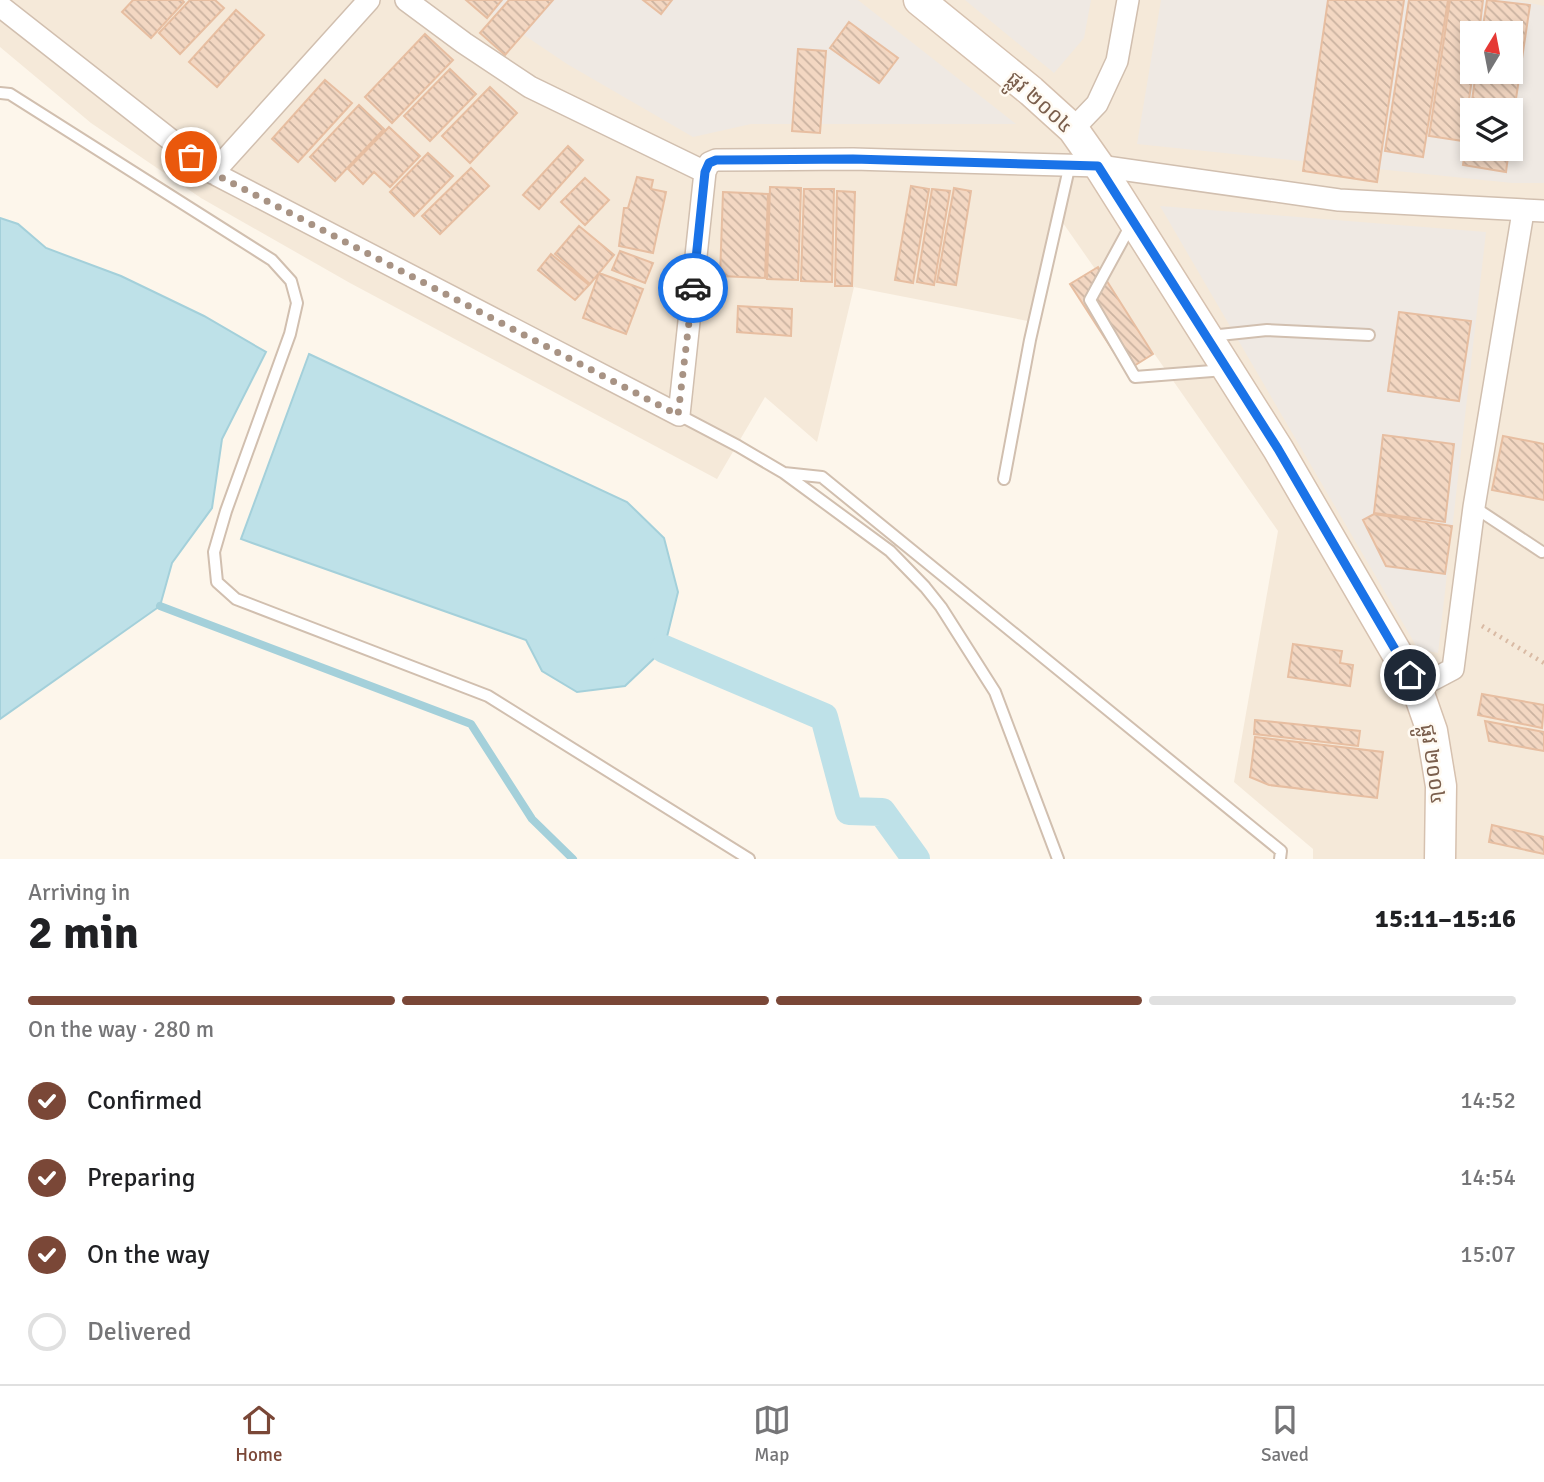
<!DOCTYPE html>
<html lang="en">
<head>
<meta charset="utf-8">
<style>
  body { margin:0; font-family:Signika,"Noto Sans Khmer",sans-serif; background:#f6f6f6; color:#202124; height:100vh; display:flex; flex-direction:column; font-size:26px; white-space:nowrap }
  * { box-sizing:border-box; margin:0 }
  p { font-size:23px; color:#757577 }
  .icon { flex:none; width:38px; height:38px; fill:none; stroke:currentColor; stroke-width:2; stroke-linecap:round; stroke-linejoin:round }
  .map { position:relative; height:859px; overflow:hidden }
  .details { display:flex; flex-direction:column; background:#fff; flex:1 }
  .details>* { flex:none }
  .needle { width:46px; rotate:10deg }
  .tools { position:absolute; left:1460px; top:21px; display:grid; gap:14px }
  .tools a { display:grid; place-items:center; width:63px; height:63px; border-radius:0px; background:#fff; box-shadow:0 4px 10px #0003; font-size:35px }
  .pin { position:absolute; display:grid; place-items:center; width:60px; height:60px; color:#fff; margin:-30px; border:4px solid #fff; border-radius:50%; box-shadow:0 2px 7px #0007 }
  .courier { position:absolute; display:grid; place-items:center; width:70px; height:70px; margin:-35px; border:5px solid #1a73e8; border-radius:50%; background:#fff; color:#222; box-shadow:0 2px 9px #0007 }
  .overview em { font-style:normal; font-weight:800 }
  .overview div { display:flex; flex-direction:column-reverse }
  .overview { display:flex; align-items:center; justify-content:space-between; height:119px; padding:0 28px }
  h1 { font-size:46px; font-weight:800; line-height:52px }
  .bar { display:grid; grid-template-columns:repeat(4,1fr); gap:10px 7px; align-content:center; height:84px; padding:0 28px }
  .bar i { height:9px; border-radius:5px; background:#e0e0e0 }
  .bar .on { background:#7a4737 }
  .bar p { grid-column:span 4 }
  ol { padding:0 28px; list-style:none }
  li { display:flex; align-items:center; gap:21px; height:77px }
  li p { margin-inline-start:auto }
  li .icon { padding:7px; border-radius:50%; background:#7a4737; color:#fff; stroke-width:4 }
  li:last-child { color:#757577 }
  li i { width:38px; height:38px; border:4px solid #e0e0e0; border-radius:50% }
  .menu { display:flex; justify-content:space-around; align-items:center; height:98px; border-top:2px solid #e0e0e0; background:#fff; font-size:19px; color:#757577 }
  .menu a { display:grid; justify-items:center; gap:4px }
  .menu .on { color:#7a4737 }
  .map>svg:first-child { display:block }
</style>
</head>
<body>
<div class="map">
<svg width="1544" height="859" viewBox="0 0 1544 859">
  <defs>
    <pattern id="building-back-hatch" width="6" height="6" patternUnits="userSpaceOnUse" patternTransform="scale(1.75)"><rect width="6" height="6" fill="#f3d7c2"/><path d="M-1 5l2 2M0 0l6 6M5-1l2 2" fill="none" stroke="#cab2a0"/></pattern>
  </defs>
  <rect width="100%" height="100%" fill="#fdf6eb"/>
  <path fill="#f5e9d9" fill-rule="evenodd" d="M0,0h1544v859h-231v-10l-79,-67 44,-251 -215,-308 -25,100 -184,-36 -37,155 -52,-45 -48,82 -367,-196 -149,-85 -110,-75 -91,-76zM1472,33h38v39h-38zM1472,110h38v39h-38z"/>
  <path fill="#efe9e3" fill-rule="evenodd" d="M472,0h386l158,124h-265l-58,13 -126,-73z
    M965,0h126l-7,38 -30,35z
    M1161,0h355l28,6v177h-32l-375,-39zM1472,33h38v39h-38zM1472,110h38v39h-38z
    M1160,206l326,26 -48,421 -20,-4z"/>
  <path fill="#bee1e8" stroke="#a4d0da" stroke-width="2" d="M0,218l18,6 28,24 75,28 83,40 62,36 -44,87 -10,69 -40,55 -12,43 -160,113z
    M309,354l318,148 37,36 14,54 -14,57 -39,37 -48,6 -35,-21 -16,-31 -285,-101z"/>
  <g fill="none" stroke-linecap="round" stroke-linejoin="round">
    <path stroke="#a4d0da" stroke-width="8" d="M160,606l311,118 61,95 41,40"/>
    <path stroke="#bee1e8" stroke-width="28" d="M664,649l160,68 25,94 33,1 34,47"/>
  </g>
  <path fill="url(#building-back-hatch)" stroke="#e7bea1" stroke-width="2" d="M133,0h49l2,2 -33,36 -29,-26z
    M190,0h25l9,8 -44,46 -21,-21z
    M466,0h36l-15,18z
    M509,0h44l-48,55 -25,-22z
    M643,0h29l-11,14z
    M1328,0h76l-27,182 -74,-11z
    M1409,0h39l-25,157 -38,-6z
    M1450,0h33l-4,33h-7l1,39 -10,69 -34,-5z
    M1487,0l43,5 -20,134v-29h-38v39h37l-3,23 -43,-7 13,-93h34v-39h-28z
    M236,10l28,25 -47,52 -28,-25z
    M849,22l49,36 -19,25 -49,-35z
    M425,34l28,26 -61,63 -27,-26z
    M798,49l28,2 -6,82 -28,-2z
    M450,69l26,25 -46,47 -26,-25z
    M325,80l27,23 -54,59 -26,-23z
    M490,87l27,26 -47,50 -28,-27z
    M359,105l25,24 -49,52 -25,-24z
    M389,127l31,29 -30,31 -16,-15 -11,12 -15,-15z
    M568,146l15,14 -44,49 -16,-14z
    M428,153l25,23 -39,40 -24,-24z
    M471,168l18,18 -49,48 -18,-18z
    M637,177l16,3 -2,9 15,3 -13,61 -34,-7 5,-38h4z
    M585,178l24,22 -24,25 -24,-23z
    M911,186l18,3 -16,94 -18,-3z
    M770,187l31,1 -3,92 -31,-1z
    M954,188l17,3 -15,94 -19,-3z
    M804,189h30l-2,93 -31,-1z
    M932,189l18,2 -16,94 -17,-3z
    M837,191l18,1 -3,94h-17z
    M723,192l45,2 -3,84 -45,-2z
    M579,226l35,29 -24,29 -35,-30z
    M620,251l33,12 -8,20 -33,-13z
    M551,254l38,31 -14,15 -37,-30z
    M1098,267l55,87 -27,17 -56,-87z
    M599,273l44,16 -17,45 -43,-16z
    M738,306l54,3 -1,27 -54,-4z
    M1399,312l72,9 -12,80 -71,-10z
    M1383,435l71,9 -9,78 -71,-9z
    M1503,436l41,8v56l-52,-10z
    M1374,514l78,12 -7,48 -59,-8 -23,-46z
    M1293,644l49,7 -2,12 13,2 -3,21 -62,-9z
    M1482,694l62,11 -2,23 -64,-13z
    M1255,720l105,11 -2,15 -104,-12z
    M1485,721l59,11v19l-55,-10z
    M1255,737l128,15 -6,46 -108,-13 -19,-8z
    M1492,825l52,12v17l-55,-12z"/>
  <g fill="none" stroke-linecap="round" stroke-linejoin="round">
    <g stroke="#d1bfaf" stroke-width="14">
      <path id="lane" d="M0,93l10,1 262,166 19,21 6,22 -7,31 -64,177 -12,41 3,30 19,17 252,97 261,163
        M1132,223l-42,77 45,77 90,-7
        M1210,336l57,-6 102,5
        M679,415l59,31 46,27 106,78 35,36 16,20 54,85 63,167
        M784,473l38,4 459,374 -1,8
        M1004,479l26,-139 40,-176
        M1474,507l68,45"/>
    </g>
    <g stroke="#d1bfaf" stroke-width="24">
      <path id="street" d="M406,0l58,43 66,44 175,85
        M0,6l213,167 466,242 26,-243 4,-9 7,-3 137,-1 246,7 240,34 205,11
        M1073,129l24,-25 20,-43 11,-61
        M213,173l156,-173
        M1417,688l36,-19 21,-162 49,-295"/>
    </g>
    <g stroke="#d6c1af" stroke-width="33">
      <path id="secondary" d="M919,0l112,91 42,38 26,37 179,283 139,239 15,43 9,55 -1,73"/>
    </g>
    <path stroke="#d9baa4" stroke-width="4.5" stroke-dasharray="2 5" stroke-linecap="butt" d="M1482,626l62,37"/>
    <use href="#lane" stroke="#fff" stroke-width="10"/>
    <use href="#street" stroke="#fff" stroke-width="21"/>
    <use href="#secondary" stroke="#fff" stroke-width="30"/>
  </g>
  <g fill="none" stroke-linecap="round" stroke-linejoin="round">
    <path stroke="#a89384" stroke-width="7" stroke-dasharray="0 12.6" d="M191,157l22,16 465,242 15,-127"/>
    <path stroke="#1a73e8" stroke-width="9" d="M693,288l12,-116 4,-9 7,-3 137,-1 245,7 180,283 132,226"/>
  </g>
  <g text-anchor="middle" stroke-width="5" stroke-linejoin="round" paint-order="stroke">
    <g font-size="21" fill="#7a5e4c" stroke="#fffaf2">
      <text transform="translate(1040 102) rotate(42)" y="7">ផ្លូវ ២០០៤</text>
      <text transform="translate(1433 764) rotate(82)" y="7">ផ្លូវ ២០០៤</text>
    </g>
  </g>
</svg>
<div class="tools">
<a><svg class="needle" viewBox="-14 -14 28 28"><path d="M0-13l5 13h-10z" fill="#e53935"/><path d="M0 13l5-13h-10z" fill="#757577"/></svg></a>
<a><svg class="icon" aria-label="layers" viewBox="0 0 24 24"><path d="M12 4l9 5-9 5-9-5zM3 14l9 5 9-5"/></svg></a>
</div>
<div class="pin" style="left:191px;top:157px;background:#ea580c"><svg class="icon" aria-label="bag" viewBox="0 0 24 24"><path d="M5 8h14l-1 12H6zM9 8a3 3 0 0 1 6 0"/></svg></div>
<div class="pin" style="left:1410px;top:675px;background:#1f2937"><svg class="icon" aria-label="home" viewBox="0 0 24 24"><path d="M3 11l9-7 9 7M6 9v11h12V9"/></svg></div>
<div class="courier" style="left:693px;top:288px"><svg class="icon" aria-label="car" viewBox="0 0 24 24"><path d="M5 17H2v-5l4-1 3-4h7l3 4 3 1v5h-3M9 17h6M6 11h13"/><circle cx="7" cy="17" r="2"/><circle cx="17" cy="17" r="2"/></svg></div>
</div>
<section class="details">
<div class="overview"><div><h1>2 min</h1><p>Arriving in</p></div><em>15:11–15:16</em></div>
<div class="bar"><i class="on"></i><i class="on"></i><i class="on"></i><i></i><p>On the way · 280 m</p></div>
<ol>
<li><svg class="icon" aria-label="check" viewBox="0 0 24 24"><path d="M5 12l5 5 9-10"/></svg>Confirmed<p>14:52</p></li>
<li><svg class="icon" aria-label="check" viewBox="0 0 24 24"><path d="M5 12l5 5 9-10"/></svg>Preparing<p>14:54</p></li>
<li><svg class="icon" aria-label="check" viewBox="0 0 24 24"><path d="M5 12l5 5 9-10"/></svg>On the way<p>15:07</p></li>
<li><i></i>Delivered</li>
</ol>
</section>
<nav class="menu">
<a class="on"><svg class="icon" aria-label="home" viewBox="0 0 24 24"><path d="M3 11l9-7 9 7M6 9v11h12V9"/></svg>Home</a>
<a><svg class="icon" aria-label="map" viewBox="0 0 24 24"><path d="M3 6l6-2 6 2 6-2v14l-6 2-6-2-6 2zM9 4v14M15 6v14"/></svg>Map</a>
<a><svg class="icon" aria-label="saved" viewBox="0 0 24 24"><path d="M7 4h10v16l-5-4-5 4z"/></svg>Saved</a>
</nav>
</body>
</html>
